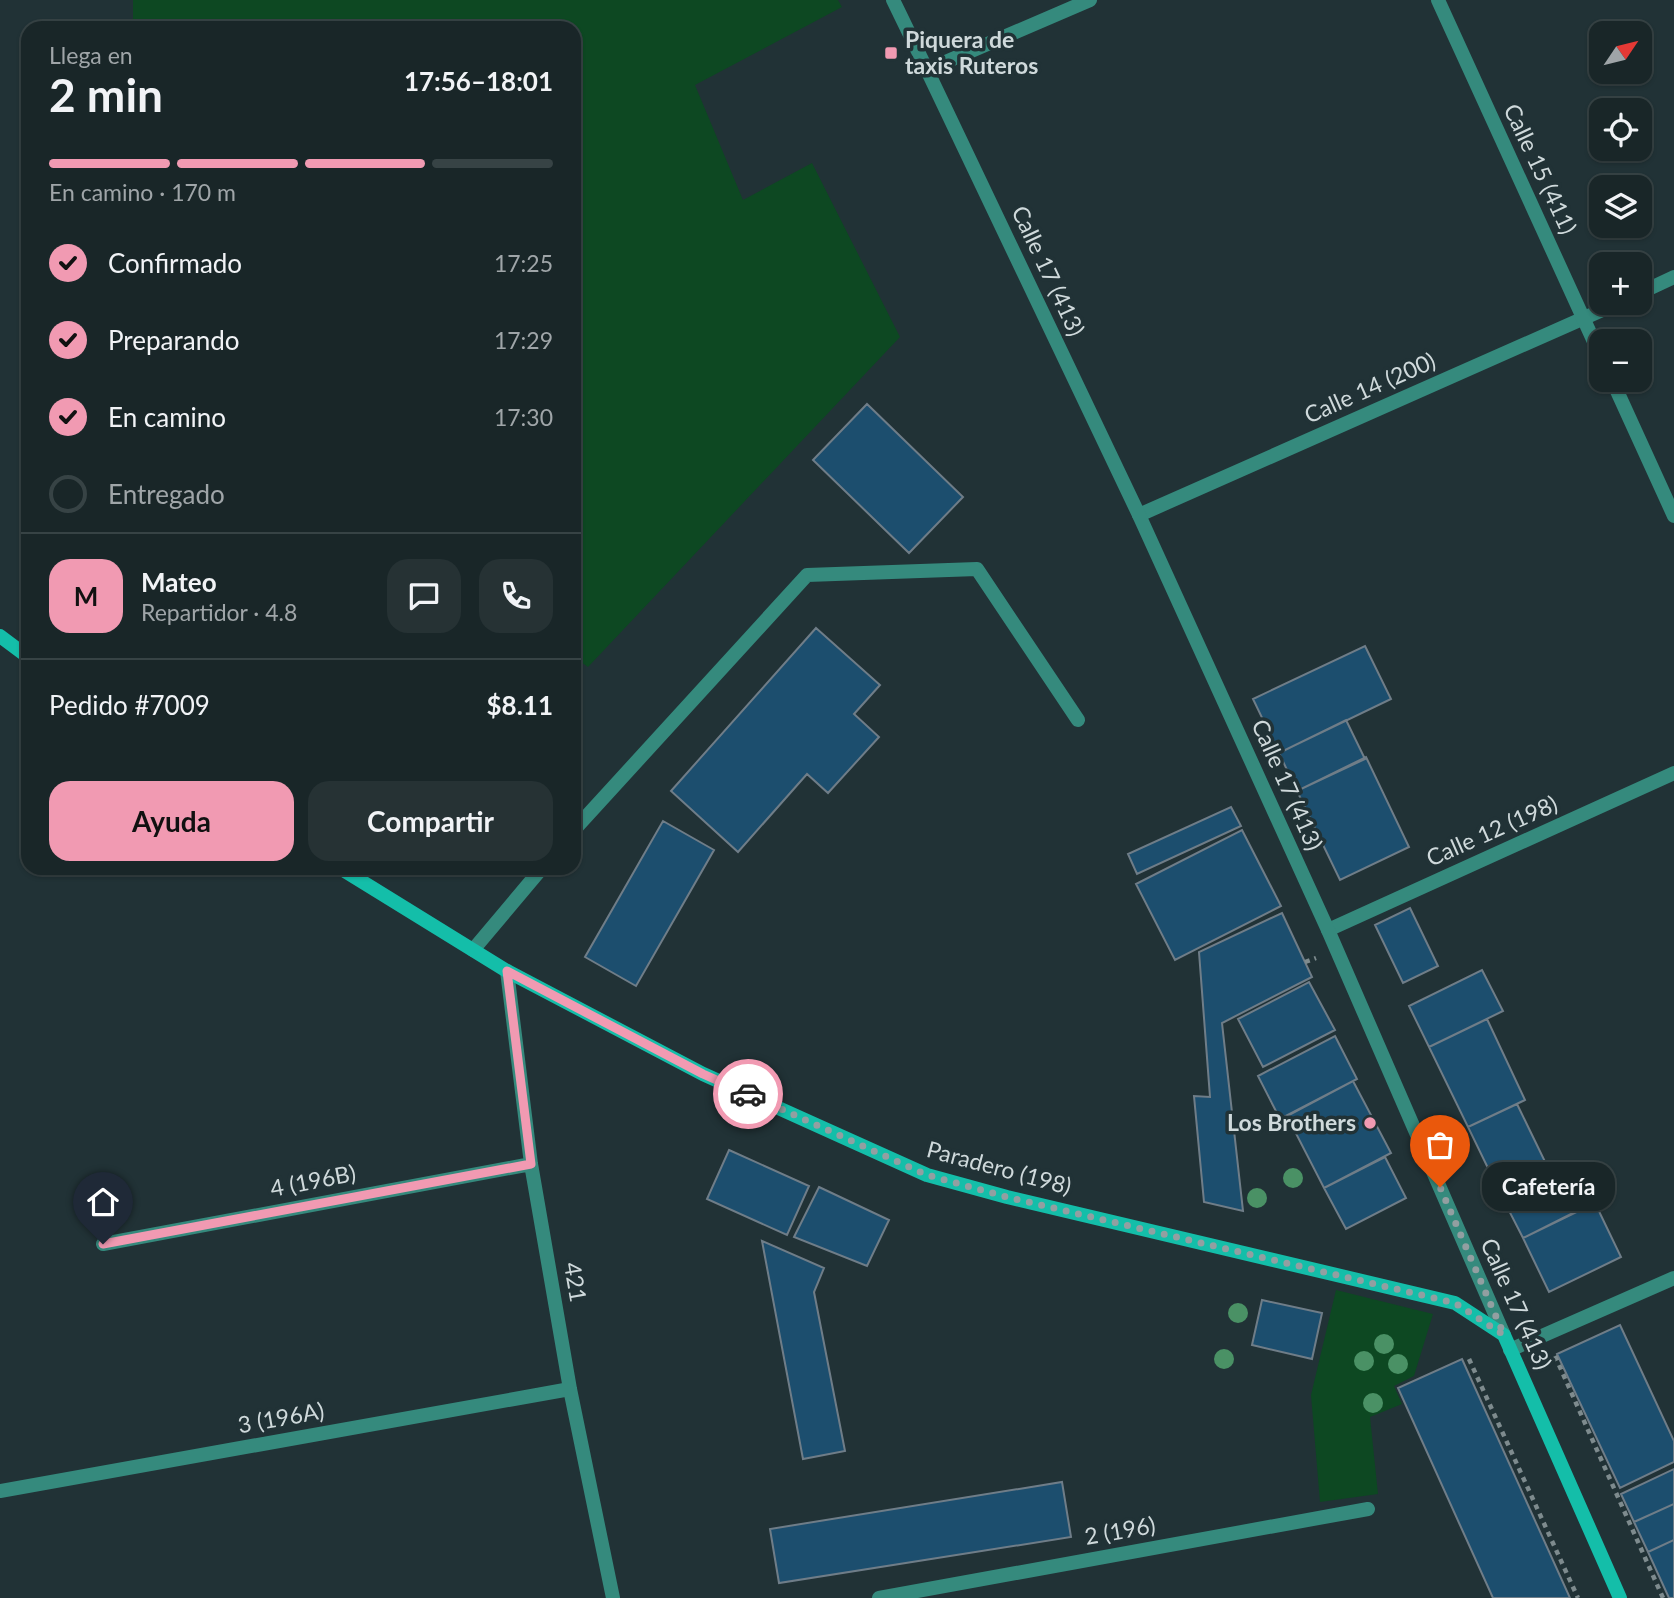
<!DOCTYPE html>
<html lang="es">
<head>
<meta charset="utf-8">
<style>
  body { margin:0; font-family:Lato,sans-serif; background:#263234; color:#f1f3f6; height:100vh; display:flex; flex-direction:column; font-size:26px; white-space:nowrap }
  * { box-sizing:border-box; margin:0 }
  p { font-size:23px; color:#9fa5a8 }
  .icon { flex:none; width:38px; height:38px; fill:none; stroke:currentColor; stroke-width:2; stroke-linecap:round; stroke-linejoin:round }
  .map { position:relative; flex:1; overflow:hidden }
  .sheet { position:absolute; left:21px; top:21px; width:560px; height:854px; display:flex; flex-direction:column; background:#192628; border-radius:21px; box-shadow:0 2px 5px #0004,0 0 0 2px #374345 }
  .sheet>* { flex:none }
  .needle { width:46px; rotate:55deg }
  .controls { position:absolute; left:1589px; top:21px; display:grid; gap:14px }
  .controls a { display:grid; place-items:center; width:63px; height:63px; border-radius:14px; background:#192628; box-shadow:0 2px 5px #0004,0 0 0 2px #374345; font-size:35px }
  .pin { position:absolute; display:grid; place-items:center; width:60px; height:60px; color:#fff; margin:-72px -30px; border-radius:50% 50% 50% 0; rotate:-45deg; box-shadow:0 0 7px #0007 }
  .pin .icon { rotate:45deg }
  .courier { position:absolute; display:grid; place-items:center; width:70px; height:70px; margin:-35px; border:5px solid #f19ab2; border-radius:50%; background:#fff; color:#222; box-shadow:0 2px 9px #0007 }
  .bubble { position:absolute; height:49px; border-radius:21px; background:#192628; box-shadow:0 2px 5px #0004,0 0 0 2px #374345; font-size:23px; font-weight:700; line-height:49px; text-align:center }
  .head em { font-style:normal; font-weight:700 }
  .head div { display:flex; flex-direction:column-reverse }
  .head { display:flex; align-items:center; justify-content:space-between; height:119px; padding:0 28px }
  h1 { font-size:46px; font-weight:700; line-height:52px }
  .bar { display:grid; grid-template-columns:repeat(4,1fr); gap:10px 7px; align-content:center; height:84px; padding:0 28px }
  .bar i { height:9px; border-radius:5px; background:#374345 }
  .bar .current { background:#f19ab2 }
  .bar p { grid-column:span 4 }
  .line { display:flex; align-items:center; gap:18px; padding:0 28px; border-top:2px solid #374345 }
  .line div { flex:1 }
  .round { display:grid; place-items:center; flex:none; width:74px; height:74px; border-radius:21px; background:#263234 }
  ol { padding:0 28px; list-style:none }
  li { display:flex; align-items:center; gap:21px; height:77px }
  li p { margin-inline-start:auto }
  li .icon { padding:7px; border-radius:50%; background:#f19ab2; color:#111; stroke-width:4 }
  li:last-child { color:#9fa5a8 }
  li i { width:38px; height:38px; border:4px solid #374345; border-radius:50% }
  .primary-button { display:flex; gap:14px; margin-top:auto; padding:14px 28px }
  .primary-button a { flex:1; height:80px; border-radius:21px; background:#f19ab2; color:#111; font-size:28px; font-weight:700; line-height:80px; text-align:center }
  .primary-button a+a { background:#263234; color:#f1f3f6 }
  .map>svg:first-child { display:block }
</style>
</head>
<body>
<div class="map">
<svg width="1674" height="1598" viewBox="0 0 1674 1598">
  <rect width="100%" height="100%" fill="#213236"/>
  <path fill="#0d4822" d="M133,0h705l4,7 -147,78 48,115 69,-37 88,174 -312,330 -14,-10v-629h-441z
    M1336,1290l97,24 -19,62 -20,10 8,18 -32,13 8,77 -58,8 -9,-107z"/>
  <path fill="#1c4e6e" stroke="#6f7d88" stroke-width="2" d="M867,404l96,93 -54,56 -96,-93z
    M816,628l64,57 -26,29 25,23 -51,56 -21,-19 -69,78 -67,-61z
    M1365,646l26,53 -112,54 -26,-54z
    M1346,720l19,39 -68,32 -18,-38z
    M1366,757l43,90 -69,33 -43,-89z
    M1231,807l10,19 -104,48 -9,-20z
    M663,821l51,29 -78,136 -51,-29z
    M1242,830l39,76 -106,54 -39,-76z
    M1410,908l28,58 -35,17 -28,-58z
    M1282,913l30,64 -90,46 21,188 -39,-9 -10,-106 16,1 -11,-145z
    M1482,970l21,41 -74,36 -20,-41z
    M1309,982l26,48 -72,37 -25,-48z
    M1487,1019l38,81 -57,27 -39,-80z
    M1335,1036l22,43 -77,40 -22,-43z
    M1353,1081l38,72 -67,35 -37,-72z
    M1517,1104l34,70 -49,23 -34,-70z
    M729,1150l80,36 -22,49 -80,-36z
    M1385,1157l21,41 -60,31 -22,-41z
    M1557,1170l20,41 -54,27 -21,-41z
    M819,1187l70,33 -22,46 -73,-29z
    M1595,1203l26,54 -72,35 -26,-54z
    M762,1241l62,27 -10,24 31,159 -42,8z
    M1262,1300l60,13 -10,46 -60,-14z
    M1620,1325l54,116v21l-54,26 -63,-134z
    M1462,1359l108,239h-77l-95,-210z
    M1674,1469v35l-40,18 -13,-28z
    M1062,1482l9,55 -292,46 -9,-54z
    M1674,1504v36l-26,12 -14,-30z
    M1674,1540v58h-5l-21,-46z"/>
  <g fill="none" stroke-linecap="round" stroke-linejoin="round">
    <path stroke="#7e8b8e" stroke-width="4.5" stroke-dasharray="5 5" stroke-linecap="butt" d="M1305,962l11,-4
      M1555,1356l108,242
      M1469,1359l109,239"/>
    <path stroke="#358a7d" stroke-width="14" d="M574,830l233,-255 170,-6 101,151
      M473,950l69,-82"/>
    <path stroke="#358a7d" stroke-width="14" d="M893,0l34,70
      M1640,293l34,-16
      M1139,515l479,-212
      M1328,930l346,-157
      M507,971l24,193 39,225 43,209
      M103,1244l428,-80
      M0,1491l570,-102
      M879,1598l489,-89"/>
    <path stroke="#358a7d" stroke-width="14" d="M1090,0l-163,70 212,445 189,415 176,405
      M1438,0l163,357
      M1612,380l62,136
      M1510,1350l164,-72"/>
    <path stroke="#14bea9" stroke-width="14" d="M0,636l28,21
      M340,868l167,103 196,103 224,101 80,22 448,106 49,32 116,263"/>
  </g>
  <g fill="#4a9165">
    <circle cx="1293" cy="1178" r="10"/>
    <circle cx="1257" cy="1198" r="10"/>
    <circle cx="1238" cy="1313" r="10"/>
    <circle cx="1384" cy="1344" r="10"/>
    <circle cx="1224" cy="1359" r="10"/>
    <circle cx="1364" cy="1361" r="10"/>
    <circle cx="1398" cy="1364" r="10"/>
    <circle cx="1373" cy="1403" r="10"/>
  </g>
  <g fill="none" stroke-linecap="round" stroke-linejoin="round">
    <path stroke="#929fa1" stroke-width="7" stroke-dasharray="0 12.6" d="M748,1094l179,81 80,22 448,106 49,32 -64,-148"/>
    <path stroke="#f19ab2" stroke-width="9" d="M103,1244l428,-80 -24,-193 196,103 45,20"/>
  </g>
  <g fill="#f19ab2" stroke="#213236" stroke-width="2.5">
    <rect x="884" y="46" width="14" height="14" rx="3.5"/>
    <circle cx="1370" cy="1123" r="7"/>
  </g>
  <g text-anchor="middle" stroke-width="7" stroke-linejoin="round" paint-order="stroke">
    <g font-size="23" font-weight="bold" fill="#cfd9db" stroke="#213236" text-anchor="start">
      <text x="905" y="48">Piquera de<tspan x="905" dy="26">taxis Ruteros</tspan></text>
      <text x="1356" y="1131" text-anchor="end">Los Brothers</text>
    </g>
    <g font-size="23" fill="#cfd9db" stroke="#213236">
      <text transform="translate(1540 169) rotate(65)" y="8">Calle 15 (411)</text>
      <text transform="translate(1048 271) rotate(65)" y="8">Calle 17 (413)</text>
      <text transform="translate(1370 388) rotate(-24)" y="8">Calle 14 (200)</text>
      <text transform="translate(1287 785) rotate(66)" y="8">Calle 17 (413)</text>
      <text transform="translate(1492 831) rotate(-24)" y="8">Calle 12 (198)</text>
      <text transform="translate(999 1168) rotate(15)" y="8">Paradero (198)</text>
      <text transform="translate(313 1181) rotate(-11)" y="8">4 (196B)</text>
      <text transform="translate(575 1282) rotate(80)" y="8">421</text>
      <text transform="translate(1516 1304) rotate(66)" y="8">Calle 17 (413)</text>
      <text transform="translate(281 1418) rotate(-10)" y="8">3 (196A)</text>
      <text transform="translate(1120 1531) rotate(-10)" y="8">2 (196)</text>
    </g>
  </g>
</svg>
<div class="controls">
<a><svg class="needle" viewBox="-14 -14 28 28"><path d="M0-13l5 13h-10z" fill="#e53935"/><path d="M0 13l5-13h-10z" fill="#9fa5a8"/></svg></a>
<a><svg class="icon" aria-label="locate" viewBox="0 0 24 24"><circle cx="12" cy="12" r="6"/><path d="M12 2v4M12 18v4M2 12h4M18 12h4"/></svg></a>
<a><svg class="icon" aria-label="layers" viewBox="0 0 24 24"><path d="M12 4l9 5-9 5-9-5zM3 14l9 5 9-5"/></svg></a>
<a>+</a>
<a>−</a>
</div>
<div class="pin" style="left:1440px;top:1187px;background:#ea580c"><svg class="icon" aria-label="bag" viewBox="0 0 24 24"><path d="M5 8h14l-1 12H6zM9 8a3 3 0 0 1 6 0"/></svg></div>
<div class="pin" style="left:103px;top:1244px;background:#1f2937"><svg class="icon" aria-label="home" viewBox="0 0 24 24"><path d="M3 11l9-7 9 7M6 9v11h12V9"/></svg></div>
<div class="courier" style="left:748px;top:1094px"><svg class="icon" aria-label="car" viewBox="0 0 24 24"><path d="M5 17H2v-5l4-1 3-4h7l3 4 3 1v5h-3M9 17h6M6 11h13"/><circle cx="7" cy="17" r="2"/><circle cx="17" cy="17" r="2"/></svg></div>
<div class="bubble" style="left:1482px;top:1162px;width:133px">Cafetería</div>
<section class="sheet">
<div class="head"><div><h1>2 min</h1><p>Llega en</p></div><em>17:56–18:01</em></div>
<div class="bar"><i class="current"></i><i class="current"></i><i class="current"></i><i></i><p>En camino · 170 m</p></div>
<ol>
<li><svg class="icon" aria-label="check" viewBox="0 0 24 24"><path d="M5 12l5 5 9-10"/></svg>Confirmado<p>17:25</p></li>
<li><svg class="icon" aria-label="check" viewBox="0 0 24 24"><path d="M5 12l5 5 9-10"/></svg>Preparando<p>17:29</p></li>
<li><svg class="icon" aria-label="check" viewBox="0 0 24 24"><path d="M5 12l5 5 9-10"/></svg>En camino<p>17:30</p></li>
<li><i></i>Entregado</li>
</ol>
<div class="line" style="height:126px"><b class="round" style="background:#f19ab2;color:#111">M</b><div><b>Mateo</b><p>Repartidor · 4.8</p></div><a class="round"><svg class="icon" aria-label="chat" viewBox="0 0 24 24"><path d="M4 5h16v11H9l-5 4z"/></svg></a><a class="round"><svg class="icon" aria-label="phone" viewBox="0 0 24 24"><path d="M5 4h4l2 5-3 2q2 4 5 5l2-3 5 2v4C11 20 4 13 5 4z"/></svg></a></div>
<div class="line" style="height:91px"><div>Pedido #7009</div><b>$8.11</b></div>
<div class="primary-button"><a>Ayuda</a><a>Compartir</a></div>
</section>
</div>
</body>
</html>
